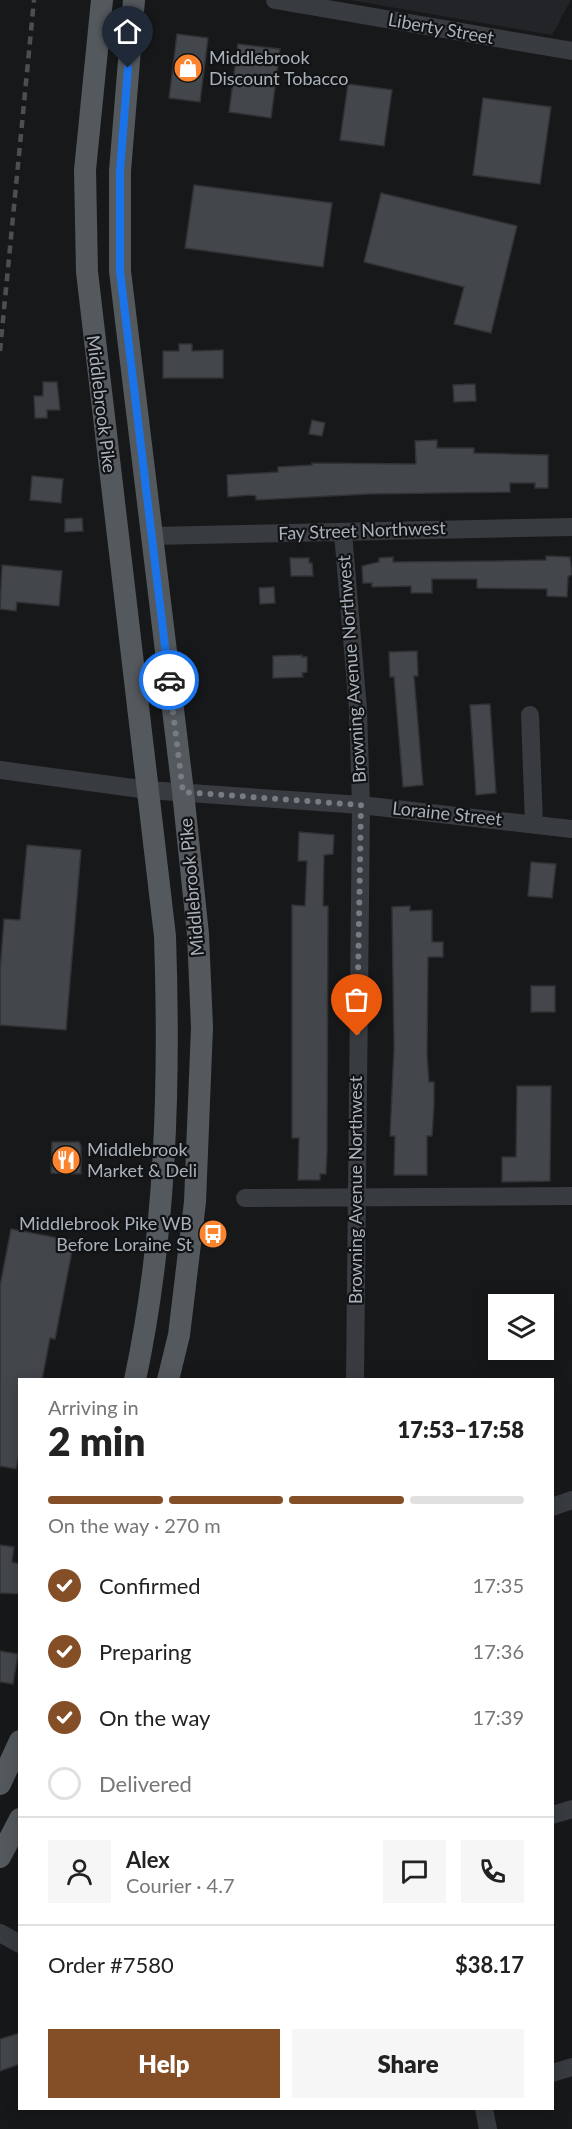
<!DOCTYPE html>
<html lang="en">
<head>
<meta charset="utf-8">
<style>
  body { margin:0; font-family:Lato,sans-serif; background:#f6f6f6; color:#222; height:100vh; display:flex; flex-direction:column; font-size:22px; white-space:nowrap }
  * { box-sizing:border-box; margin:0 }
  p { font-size:20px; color:#767676 }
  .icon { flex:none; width:33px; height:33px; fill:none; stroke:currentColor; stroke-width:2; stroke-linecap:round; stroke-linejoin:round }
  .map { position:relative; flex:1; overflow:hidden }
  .drawer { position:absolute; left:18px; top:1378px; width:536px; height:732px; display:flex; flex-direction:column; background:#fff; border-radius:0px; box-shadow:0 3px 15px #0003 }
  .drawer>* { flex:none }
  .buttons { position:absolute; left:488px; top:1294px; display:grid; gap:12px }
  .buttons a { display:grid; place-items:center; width:66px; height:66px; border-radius:0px; background:#fff; box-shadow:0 3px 15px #0003; font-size:30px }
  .pin { position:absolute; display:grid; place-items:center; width:51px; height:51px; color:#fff; margin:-62px -26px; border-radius:50% 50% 50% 0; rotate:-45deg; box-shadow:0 0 6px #0007 }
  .pin .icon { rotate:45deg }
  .courier { position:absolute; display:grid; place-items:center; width:60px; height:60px; margin:-30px; border:4px solid #1a73e8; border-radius:50%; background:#fff; color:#222; box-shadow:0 2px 8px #0007 }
  .headline em { font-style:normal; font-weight:800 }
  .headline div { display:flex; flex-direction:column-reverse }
  .headline { display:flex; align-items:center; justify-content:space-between; height:102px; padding:0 30px }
  h1 { font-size:39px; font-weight:800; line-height:45px }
  .bar { display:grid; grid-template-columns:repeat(4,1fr); gap:9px 6px; align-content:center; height:72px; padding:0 30px }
  .bar i { height:8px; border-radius:4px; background:#e0e0e0 }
  .bar .selected { background:#844e27 }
  .bar p { grid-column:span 4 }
  .line { display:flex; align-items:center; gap:15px; padding:0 30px; border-top:2px solid #e0e0e0 }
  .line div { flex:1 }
  .round { display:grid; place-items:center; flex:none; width:63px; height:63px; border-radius:0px; background:#f6f6f6 }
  ol { padding:0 30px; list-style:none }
  li { display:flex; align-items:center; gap:18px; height:66px }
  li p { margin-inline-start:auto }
  li .icon { padding:6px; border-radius:50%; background:#844e27; color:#fff; stroke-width:4 }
  li:last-child { color:#767676 }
  li i { width:33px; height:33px; border:3px solid #e0e0e0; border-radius:50% }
  .primary-button { display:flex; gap:12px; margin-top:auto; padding:12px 30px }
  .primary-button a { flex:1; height:69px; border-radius:0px; background:#844e27; color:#fff; font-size:24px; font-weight:800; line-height:69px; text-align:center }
  .primary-button a+a { background:#f6f6f6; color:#222 }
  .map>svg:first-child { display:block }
</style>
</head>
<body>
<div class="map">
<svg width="572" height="2129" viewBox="0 0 572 2129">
  <rect width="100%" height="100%" fill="#17181a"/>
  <path fill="#232427" d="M350,0h221l-19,35z"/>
  <path fill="#43464a" stroke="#313236" stroke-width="1.5" d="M177,34l31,4 -8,64 -31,-4z
    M238,44l42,5 -9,69 -42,-6z
    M348,84l44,6 -8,56 -44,-6z
    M483,98l68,9 -11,77 -67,-9z
    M194,185l138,18 -9,64 -138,-19z
    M381,193l136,33 -26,107 -37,-9 10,-37 -100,-25z
    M179,344h13v7l31,-1v28h-60v-27h16z
    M43,382h14l3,28h-13v8h-12l-1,-22h9z
    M475,384l1,17 -22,1 -1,-17z
    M312,420l13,3 -3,13 -13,-2z
    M437,440v8h37v5l74,2v33h-13v-5h-25v9l-142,2 -112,6v-4l-5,-1 -23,2 -1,-22 51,-3v-5l34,-2v-2l104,1 -1,-23z
    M32,476l31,3 -2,24 -31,-3z
    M82,518l1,13 -18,1v-13z
    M546,556l24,1 2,17 -4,3 -1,20 -20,-1v-7l-70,-1v-9h-45v14h-21v-7l-39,1v-4h-9l-1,-17 17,-4v-4l14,-1v5l107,-1 46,-1z
    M290,558h19v5h3l1,13h-22z
    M2,565l60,6 -3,35 -42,-4 -1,9 -16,-2z
    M274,587l1,16 -15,1 -1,-16z
    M417,651l1,25h-4l9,109 -20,2 -9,-110h-4l-1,-25z
    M302,655v2h5v15l-5,1 1,4 -30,1v-22z
    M490,704l6,89 -20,2 -6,-90z
    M299,832l35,3 -1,19 -9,1 -1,51h5l-1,245 -1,23h-6v6h-22l1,-42h-7v-233l13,1 2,-45h-9z
    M27,845l54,5 -15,180 -66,-5v-54l4,-52 16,1z
    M531,862l25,2 -4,34 -24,-2z
    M410,906v5l22,-1v32h11v15h-15l-1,98 2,27h5v23l-2,31h-5v39h-33l1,-39h-5l4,-88 -2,-141z
    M531,986h24v26h-24z
    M517,1086h34l-1,95 -48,1v-25h14z
    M52,1142h27l2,4v28l-30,-1z
    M11,1229l63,12 -19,98 -5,-1 -8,42h-22v70l-4,19 -16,-3v-180z
    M0,1545l14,2 -2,15 8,2v30l-20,-1z
    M0,1651l18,3 -5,30 -13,-2z
    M20,2033v31l-20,7v-32z"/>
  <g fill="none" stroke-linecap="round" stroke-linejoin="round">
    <path stroke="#383b3f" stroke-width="18" d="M275,0l297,51
      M343,533l15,176 3,96 -6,575
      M152,536l420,-9
      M530,715l4,109
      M0,770l148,20 213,15 211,24
      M245,1198l327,-2
      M552,1507l20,-7
      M552,1815l20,-6
      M0,1933l20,11
      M552,2073l20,-6
      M484,2109l4,20"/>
    <path stroke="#54595e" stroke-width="22" d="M102,0l-17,170 2,102 78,664c5,149 1,298 -30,444
      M134,0l-14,171v100l63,521 15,142 4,93 -7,175 -16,133 -11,45
      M0,1784l20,-43
      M0,1857l20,-38"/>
    <path stroke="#4b4f54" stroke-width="4.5" stroke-dasharray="8 6" stroke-linecap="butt" d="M0,351l34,-351"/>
  </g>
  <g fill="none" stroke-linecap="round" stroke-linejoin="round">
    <path stroke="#767c82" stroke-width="6" stroke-dasharray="0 10.8" d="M169,680l14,112 178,13 -4,231"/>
    <path stroke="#1a73e8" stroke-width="8" d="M128,68l-8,103v100l49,409"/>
  </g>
  <defs>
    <g id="shop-disc" transform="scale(1.5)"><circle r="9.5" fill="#fc842e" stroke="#121315"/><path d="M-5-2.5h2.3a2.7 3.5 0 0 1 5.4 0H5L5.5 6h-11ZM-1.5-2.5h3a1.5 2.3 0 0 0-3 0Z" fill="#fff"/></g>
    <g id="restaurant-disc" transform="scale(1.5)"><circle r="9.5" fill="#fc842e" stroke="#121315"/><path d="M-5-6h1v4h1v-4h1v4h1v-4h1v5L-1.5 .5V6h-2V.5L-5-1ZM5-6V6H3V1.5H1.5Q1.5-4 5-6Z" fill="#fff"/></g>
    <g id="bus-disc" transform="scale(1.5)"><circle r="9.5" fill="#fc842e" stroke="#121315"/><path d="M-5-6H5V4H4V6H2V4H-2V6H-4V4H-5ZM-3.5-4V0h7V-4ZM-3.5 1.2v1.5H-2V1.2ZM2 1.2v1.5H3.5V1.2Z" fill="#fff"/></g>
  </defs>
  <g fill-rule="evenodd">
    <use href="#shop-disc" x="188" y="68"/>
    <use href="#restaurant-disc" x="66" y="1160"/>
    <use href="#bus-disc" x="213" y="1234"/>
  </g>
  <g text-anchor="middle" stroke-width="4.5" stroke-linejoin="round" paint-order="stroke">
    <g font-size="18" fill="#a9b2ba" stroke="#121315">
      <text transform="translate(441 29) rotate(10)" y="6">Liberty Street</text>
      <text transform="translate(101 404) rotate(83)" y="6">Middlebrook Pike</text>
      <text transform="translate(362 531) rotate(-2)" y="6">Fay Street Northwest</text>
      <text transform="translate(352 669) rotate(-94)" y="6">Browning Avenue Northwest</text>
      <text transform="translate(447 814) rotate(6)" y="6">Loraine Street</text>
      <text transform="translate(192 887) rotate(-95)" y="6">Middlebrook Pike</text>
      <text transform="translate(356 1190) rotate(-90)" y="6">Browning Avenue Northwest</text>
    </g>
    <g font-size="18" fill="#a9b2ba" stroke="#121315" text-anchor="start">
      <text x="209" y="64">Middlebrook<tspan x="209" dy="21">Discount Tobacco</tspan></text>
      <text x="87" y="1156">Middlebrook<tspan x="87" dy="21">Market &amp; Deli</tspan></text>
      <text x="192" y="1230" text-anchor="end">Middlebrook Pike WB<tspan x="192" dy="21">Before Loraine St</tspan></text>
    </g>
  </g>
</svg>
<div class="buttons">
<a><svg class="icon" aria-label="layers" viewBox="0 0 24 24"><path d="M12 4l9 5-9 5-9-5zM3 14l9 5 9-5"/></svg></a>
</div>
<div class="pin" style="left:357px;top:1036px;background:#ea580c"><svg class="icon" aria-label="bag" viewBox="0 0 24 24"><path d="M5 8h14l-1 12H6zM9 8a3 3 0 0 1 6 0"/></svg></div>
<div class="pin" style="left:128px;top:68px;background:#1f2937"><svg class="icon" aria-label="home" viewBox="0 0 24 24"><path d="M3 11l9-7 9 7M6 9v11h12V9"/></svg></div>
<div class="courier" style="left:169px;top:680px"><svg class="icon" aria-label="car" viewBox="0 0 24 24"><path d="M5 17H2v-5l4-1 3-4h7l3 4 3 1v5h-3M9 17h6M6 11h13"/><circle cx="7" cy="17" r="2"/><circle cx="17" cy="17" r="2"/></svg></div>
<section class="drawer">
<div class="headline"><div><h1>2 min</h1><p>Arriving in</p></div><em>17:53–17:58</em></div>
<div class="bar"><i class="selected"></i><i class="selected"></i><i class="selected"></i><i></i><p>On the way · 270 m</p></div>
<ol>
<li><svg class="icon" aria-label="check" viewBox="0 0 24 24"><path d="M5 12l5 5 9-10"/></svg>Confirmed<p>17:35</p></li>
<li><svg class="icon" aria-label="check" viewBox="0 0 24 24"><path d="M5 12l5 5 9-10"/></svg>Preparing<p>17:36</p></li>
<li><svg class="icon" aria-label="check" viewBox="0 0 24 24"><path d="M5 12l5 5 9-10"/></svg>On the way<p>17:39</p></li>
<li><i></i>Delivered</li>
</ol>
<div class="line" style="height:108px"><a class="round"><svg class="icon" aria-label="person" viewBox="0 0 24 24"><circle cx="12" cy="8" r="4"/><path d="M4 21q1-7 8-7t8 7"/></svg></a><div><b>Alex</b><p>Courier · 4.7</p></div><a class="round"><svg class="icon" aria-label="chat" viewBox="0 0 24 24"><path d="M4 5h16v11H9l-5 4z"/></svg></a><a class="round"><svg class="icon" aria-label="phone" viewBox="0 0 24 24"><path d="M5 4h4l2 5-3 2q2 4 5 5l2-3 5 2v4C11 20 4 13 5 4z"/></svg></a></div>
<div class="line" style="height:78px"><div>Order #7580</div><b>$38.17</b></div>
<div class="primary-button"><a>Help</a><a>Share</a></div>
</section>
</div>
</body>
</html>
